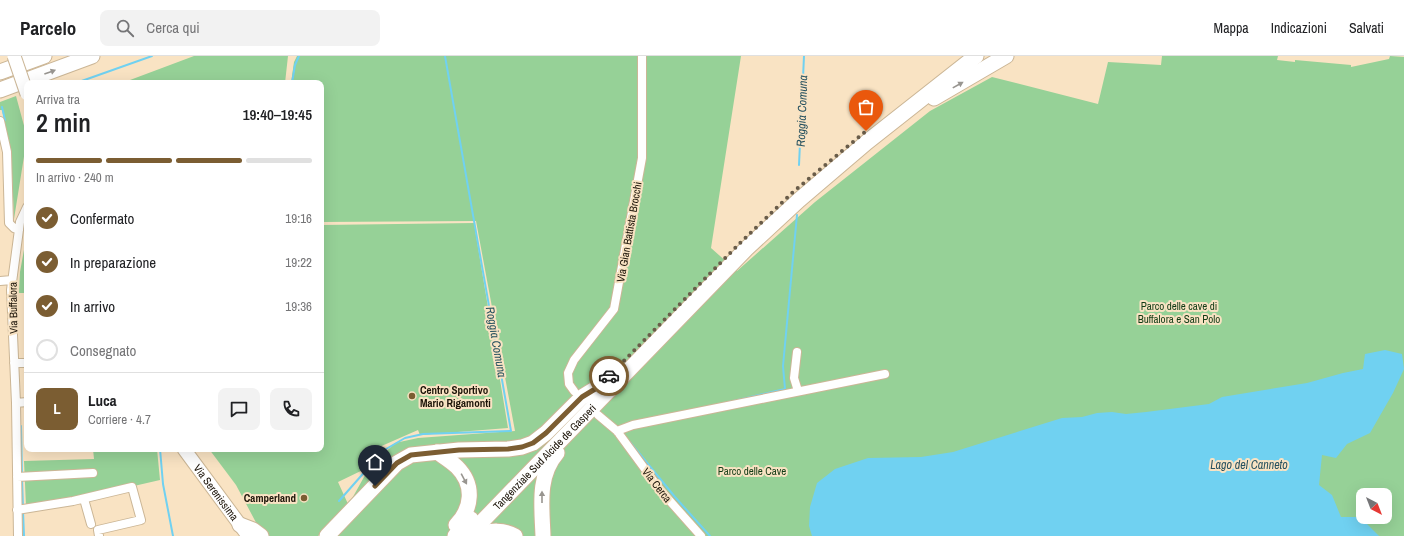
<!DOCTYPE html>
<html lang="it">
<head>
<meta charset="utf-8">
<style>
  body { margin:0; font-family:"Archivo Narrow",sans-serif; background:#f2f2f2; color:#202124; height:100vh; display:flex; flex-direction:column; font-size:15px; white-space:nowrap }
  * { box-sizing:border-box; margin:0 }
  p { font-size:13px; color:#757577 }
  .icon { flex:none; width:22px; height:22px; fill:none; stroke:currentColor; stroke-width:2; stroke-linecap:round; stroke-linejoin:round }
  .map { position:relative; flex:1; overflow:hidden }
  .drawer { position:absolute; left:24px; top:24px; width:300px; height:372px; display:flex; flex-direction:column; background:#fff; border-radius:8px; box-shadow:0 4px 16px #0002 }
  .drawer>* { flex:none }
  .needle { width:26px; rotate:138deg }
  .fabs { position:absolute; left:1356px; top:432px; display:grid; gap:8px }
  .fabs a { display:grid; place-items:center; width:36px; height:36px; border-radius:8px; background:#fff; box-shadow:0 4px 16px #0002; font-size:20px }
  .pin { position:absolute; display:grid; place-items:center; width:34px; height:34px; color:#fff; margin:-41px -17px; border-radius:50% 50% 50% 0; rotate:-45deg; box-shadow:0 0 4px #0007 }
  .pin .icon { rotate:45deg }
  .courier { position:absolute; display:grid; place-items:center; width:40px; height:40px; margin:-20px; border:3px solid #7b5d32; border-radius:50%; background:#fff; color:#222; box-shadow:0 1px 5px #0007 }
  .overview em { font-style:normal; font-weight:600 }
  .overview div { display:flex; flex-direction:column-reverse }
  .overview { display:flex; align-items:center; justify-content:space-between; height:68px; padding:0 12px }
  h1 { font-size:26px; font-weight:600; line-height:30px }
  .bar { display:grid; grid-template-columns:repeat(4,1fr); gap:6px 4px; align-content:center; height:48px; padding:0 12px }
  .bar i { height:5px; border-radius:3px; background:#e0e0e0 }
  .bar .on { background:#7b5d32 }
  .bar p { grid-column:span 4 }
  .line { display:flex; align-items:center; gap:10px; padding:0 12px; border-top:1px solid #e0e0e0 }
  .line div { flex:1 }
  .round { display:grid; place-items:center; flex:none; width:42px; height:42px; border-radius:8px; background:#f2f2f2 }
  ol { padding:0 12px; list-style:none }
  li { display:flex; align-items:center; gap:12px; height:44px }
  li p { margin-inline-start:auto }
  li .icon { padding:4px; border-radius:50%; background:#7b5d32; color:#fff; stroke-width:4 }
  li:last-child { color:#757577 }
  li i { width:22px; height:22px; border:2px solid #e0e0e0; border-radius:50% }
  header { display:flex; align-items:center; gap:24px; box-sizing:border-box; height:56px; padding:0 20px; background:#fff; border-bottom:1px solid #e0e0e0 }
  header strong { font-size:19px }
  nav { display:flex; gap:22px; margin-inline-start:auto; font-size:14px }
  .search { width:280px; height:36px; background:#f2f2f2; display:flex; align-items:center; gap:10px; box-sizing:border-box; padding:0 14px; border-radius:8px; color:#757577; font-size:15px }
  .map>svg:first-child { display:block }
</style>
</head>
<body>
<header>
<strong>Parcelo</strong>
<div class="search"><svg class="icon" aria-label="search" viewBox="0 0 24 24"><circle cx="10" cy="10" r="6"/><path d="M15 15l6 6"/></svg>Cerca qui</div>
<nav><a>Mappa</a><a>Indicazioni</a><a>Salvati</a></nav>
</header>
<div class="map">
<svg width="1404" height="480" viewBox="0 0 1404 480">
  <rect width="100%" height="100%" fill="#f9e3c3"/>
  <path fill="#96d197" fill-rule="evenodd" d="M194,0h94l-3,27h-163z
    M297,0h444l-30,192 26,23 78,-69 115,-91 62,-34 106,27 10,-42 53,3 1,-9h116l-1,4 18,2v-2l56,5v2l38,-8 1,-3 14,1v479h-1084l29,-32 20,-36 26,-25 23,-5 97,-7 -39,-210 -155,1v-139h-30l3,-21zM1363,439h22v22h-22z
    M16,40l10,37v11l-12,75 -3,-69 -9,-40h-2v-8z
    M474,167l34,205 -88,7 -2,-5 -57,25 6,13 -29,14 10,22 -30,32h-49l-10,-8 -23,-43 -27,-36h112v-224z
    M27,177v60h-8l1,-21z
    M93,393h64l3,31 -87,20 -47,6 -2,-45 70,-2z"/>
  <path fill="#70d1f1" d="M1385,294l17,4 2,15 -11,24 -23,40 -23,11 -11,14 -14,-3 -3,30 13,10 9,22h19l19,19h-567l-3,-10 1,-19 7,-24 18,-14 33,-11 53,-1 32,-5 109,-34 20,-1 15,-4 15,-1 14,2 20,-2 63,-8 13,-7 85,-14 36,-10 20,-4 2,-15z"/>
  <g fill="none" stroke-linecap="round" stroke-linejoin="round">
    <path stroke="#70d1f1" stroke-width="2" d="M76,27l76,-27
      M292,27l3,-18 4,-9
      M2,51l3,13
      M799,109l5,-109
      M729,346l56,-13 -2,-23 14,-151
      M21,370l1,49
      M630,386l45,55 35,39
      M160,393l3,35 10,52
      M22,423l1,28
      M339,445l37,-42 10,-10 19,-11 18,-4 88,-3 -66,-375
      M23,455l1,25"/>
    <g stroke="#cbb696" stroke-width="10">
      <path id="street" d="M0,65l7,31 2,71 5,5 5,2
        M0,225l12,-1
        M797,296l-3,26 4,13
        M14,307h13
        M574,335l-5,-7 -1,-11 6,-13 40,-51 28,-151v-102
        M16,347l11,-1
        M598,359l19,16 44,60 40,45
        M617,375l16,-6 252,-51
        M17,421l76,-4
        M84,443l7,25
        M17,454l56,-9 59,-14 9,33 -43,10 1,6
        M18,480l-2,-133 -5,-113 9,-68 7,-15"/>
    </g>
    <g stroke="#cbb696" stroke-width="15">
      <g id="primary">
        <path id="s1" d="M184,393l62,84"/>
      </g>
    </g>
    <g stroke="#cbb696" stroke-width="17">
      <g id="highway">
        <path d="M0,16l44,-16"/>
        <path d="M0,34l92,-34"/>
        <path d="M934,42l72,-42"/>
        <path d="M437,396c7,5 14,9 20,15 18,18 15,42 -1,58"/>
        <path d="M240,469l13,5 8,6"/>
        <path d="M327,480l70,-73 14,-8 48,-5 49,-1 14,-2 11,-4 13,-10 36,-36 18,-11"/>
        <path d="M455,480l16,-17"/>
        <path id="s2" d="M468,480l278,-287 53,-49 68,-58 109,-86"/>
        <path d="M479,480c11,-7 25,-6 36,0"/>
        <path d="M543,480c-1,-29 -6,-60 14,-83"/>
      </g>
    </g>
    <use href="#street" stroke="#fff" stroke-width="8"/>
    <use href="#primary" stroke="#fff" stroke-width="13"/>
    <use href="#highway" stroke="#fff" stroke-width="15"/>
    <g stroke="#cbb696" stroke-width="15" stroke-linecap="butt">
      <path id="primary-bridge" d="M14,0l13,38"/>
    </g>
    <use href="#primary-bridge" stroke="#fff" stroke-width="13"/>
  </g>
  <defs><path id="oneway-solid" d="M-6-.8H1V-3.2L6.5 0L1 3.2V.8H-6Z"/></defs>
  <g fill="#989590">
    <use href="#oneway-solid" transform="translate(50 16) rotate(-20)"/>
    <use href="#oneway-solid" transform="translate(958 29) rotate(-29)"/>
    <use href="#oneway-solid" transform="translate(464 423) rotate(62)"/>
    <use href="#oneway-solid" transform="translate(542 441) rotate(-90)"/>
  </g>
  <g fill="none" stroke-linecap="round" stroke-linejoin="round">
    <path stroke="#695c49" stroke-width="4" stroke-dasharray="0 7.2" d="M609,320l131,-133 53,-51 73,-61"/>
    <path stroke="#7b5d32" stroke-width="5" d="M375,430l22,-23 14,-8 48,-5 49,-1 14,-2 11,-4 13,-10 36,-36 18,-11 9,-10"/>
  </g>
  <g fill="#7b5d32" stroke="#f9e3c3" stroke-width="1.5">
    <circle cx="412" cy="340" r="4"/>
    <circle cx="304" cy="442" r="4"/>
  </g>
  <g text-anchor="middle" stroke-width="4" stroke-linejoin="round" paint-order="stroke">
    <g font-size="11" fill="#1b1308" stroke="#f9e3c3">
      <text transform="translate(629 176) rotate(-80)" y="4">Via Gian Battista Brocchi</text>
      <text transform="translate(13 252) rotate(-91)" y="4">Via Buffalora</text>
      <text dy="4" stroke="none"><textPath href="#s2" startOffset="110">Tangenziale Sud Alcide de Gasperi</textPath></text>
      <text transform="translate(657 429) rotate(52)" y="4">Via Cerca</text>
      <text dy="4" stroke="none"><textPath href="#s1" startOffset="54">Via Serenissima</textPath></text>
    </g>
    <g font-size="11" fill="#113b15" stroke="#f9e3c3">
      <text x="1179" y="254">Parco delle cave di<tspan x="1179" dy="13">Buffalora e San Polo</tspan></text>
      <text x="752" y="419">Parco delle Cave</text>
    </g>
    <g font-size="11" font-weight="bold" fill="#1b1308" stroke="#f9e3c3" text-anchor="start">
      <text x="420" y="338">Centro Sportivo<tspan x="420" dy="13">Mario Rigamonti</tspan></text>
      <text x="296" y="446" text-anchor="end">Camperland</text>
    </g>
    <g font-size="12" font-style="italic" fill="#26515f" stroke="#f9e3c3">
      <text transform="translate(802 55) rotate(-88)" y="4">Roggia Comuna</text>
      <text transform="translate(496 286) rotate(80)" y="4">Roggia Comuna</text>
      <text x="1249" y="413">Lago del Canneto</text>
    </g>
  </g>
</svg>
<div class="fabs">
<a><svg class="needle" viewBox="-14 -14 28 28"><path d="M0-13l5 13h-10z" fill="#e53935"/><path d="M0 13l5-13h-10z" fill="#757577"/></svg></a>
</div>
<div class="pin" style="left:866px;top:75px;background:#ea580c"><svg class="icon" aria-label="bag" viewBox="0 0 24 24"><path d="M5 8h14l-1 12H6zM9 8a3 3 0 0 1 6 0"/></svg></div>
<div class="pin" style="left:375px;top:430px;background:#1f2937"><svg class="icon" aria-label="home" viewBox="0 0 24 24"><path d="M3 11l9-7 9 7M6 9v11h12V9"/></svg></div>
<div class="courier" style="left:609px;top:320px"><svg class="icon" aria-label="car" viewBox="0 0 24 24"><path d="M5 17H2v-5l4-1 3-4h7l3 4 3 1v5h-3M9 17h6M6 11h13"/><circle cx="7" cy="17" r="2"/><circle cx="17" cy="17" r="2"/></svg></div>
<section class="drawer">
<div class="overview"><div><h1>2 min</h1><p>Arriva tra</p></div><em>19:40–19:45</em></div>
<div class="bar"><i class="on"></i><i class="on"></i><i class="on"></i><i></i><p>In arrivo · 240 m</p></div>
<ol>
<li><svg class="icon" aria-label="check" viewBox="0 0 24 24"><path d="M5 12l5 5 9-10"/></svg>Confermato<p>19:16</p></li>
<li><svg class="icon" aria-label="check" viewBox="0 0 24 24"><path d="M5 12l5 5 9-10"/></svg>In preparazione<p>19:22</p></li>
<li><svg class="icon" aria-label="check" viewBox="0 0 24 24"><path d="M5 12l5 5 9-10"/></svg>In arrivo<p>19:36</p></li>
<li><i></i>Consegnato</li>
</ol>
<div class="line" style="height:72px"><b class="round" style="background:#7b5d32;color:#fff">L</b><div><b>Luca</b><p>Corriere · 4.7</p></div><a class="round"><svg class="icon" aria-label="chat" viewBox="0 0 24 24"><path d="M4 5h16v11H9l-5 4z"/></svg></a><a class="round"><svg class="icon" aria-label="phone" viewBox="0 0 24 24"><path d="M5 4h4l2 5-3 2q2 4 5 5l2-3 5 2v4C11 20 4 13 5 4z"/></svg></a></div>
</section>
</div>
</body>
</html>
